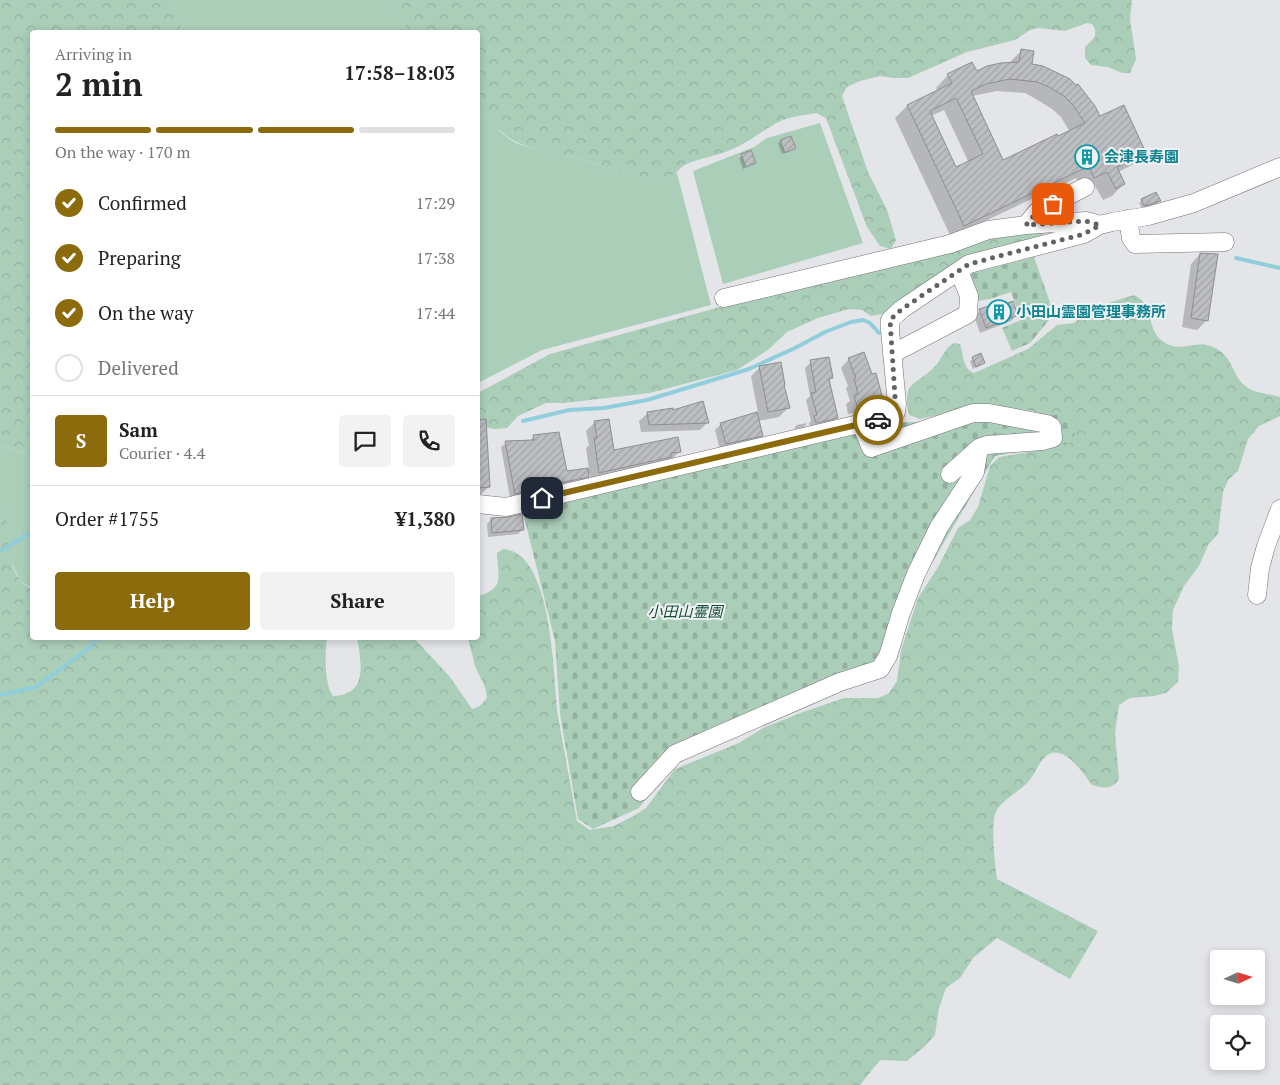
<!DOCTYPE html>
<html lang="en">
<head>
<meta charset="utf-8">
<style>
  body { margin:0; font-family:"PT Serif","Noto Sans JP",serif; background:#f2f2f2; color:#222; height:100vh; display:flex; flex-direction:column; font-size:19px; white-space:nowrap }
  * { box-sizing:border-box; margin:0 }
  p { font-size:16px; color:#767676 }
  .icon { flex:none; width:28px; height:28px; fill:none; stroke:currentColor; stroke-width:2; stroke-linecap:round; stroke-linejoin:round }
  .map { position:relative; flex:1; overflow:hidden }
  .drawer { position:absolute; left:30px; top:30px; width:450px; height:610px; display:flex; flex-direction:column; background:#fff; border-radius:5px; box-shadow:0 2px 8px #0003 }
  .drawer>* { flex:none }
  .needle { width:32px; rotate:86deg }
  .fabs { position:absolute; left:1210px; top:950px; display:grid; gap:10px }
  .fabs a { display:grid; place-items:center; width:55px; height:55px; border-radius:5px; background:#fff; box-shadow:0 2px 8px #0003; font-size:25px }
  .pin { position:absolute; display:grid; place-items:center; width:42px; height:42px; color:#fff; margin:-21px; border-radius:10px; box-shadow:0 2px 8px #0006 }
  .courier { position:absolute; display:grid; place-items:center; width:50px; height:50px; margin:-25px; border:4px solid #8c6b0d; border-radius:50%; background:#fff; color:#222; box-shadow:0 1px 6px #0007 }
  .head em { font-style:normal; font-weight:700 }
  .head div { display:flex; flex-direction:column-reverse }
  .head { display:flex; align-items:center; justify-content:space-between; height:85px; padding:0 25px }
  h1 { font-size:32px; font-weight:700; line-height:38px }
  .bar { display:grid; grid-template-columns:repeat(4,1fr); gap:8px 5px; align-content:center; height:60px; padding:0 25px }
  .bar i { height:6px; border-radius:4px; background:#e0e0e0 }
  .bar .active { background:#8c6b0d }
  .bar p { grid-column:span 4 }
  .line { display:flex; align-items:center; gap:12px; padding:0 25px; border-top:1px solid #e0e0e0 }
  .line div { flex:1 }
  .round { display:grid; place-items:center; flex:none; width:52px; height:52px; border-radius:5px; background:#f2f2f2 }
  ol { padding:0 25px; list-style:none }
  li { display:flex; align-items:center; gap:15px; height:55px }
  li p { margin-inline-start:auto }
  li .icon { padding:5px; border-radius:50%; background:#8c6b0d; color:#fff; stroke-width:4 }
  li:last-child { color:#767676 }
  li i { width:28px; height:28px; border:2px solid #e0e0e0; border-radius:50% }
  .button { display:flex; gap:10px; margin-top:auto; padding:10px 25px }
  .button a { flex:1; height:58px; border-radius:5px; background:#8c6b0d; color:#fff; font-size:20px; font-weight:700; line-height:58px; text-align:center }
  .button a+a { background:#f2f2f2; color:#222 }
  .map>svg:first-child { display:block }
</style>
</head>
<body>
<div class="map">
<svg width="1280" height="1085" viewBox="0 0 1280 1085">
  <defs>
    <pattern id="forest-crowns" width="20" height="18" patternUnits="userSpaceOnUse" patternTransform="scale(1.25)"><rect width="20" height="18" fill="#abceb9"/><path d="M2 6a3 3 0 1 1 6 0M12 15a3 3 0 1 1 6 0" fill="none" stroke="#93b09f"/></pattern>
    <pattern id="cemetery-stones" width="16" height="16" patternUnits="userSpaceOnUse" patternTransform="scale(1.25)"><rect width="16" height="16" fill="#abceb9"/><path d="M2 7V4a2 2 0 0 1 4 0v3zM10 15v-3a2 2 0 0 1 4 0v3z" fill="#93b09f"/></pattern>
    <pattern id="building-hatch" width="6" height="6" patternUnits="userSpaceOnUse" patternTransform="scale(1.25)"><rect width="6" height="6" fill="#bcbec1"/><path d="M-1 1l2-2M0 6l6-6M5 7l2-2" fill="none" stroke="#a1a3a5"/></pattern>
  </defs>
  <rect width="100%" height="100%" fill="#e4e5e9"/>
  <path fill="#abceb9" d="M173,0h215l22,32h-228z
    M478,111c13,10 24,25 38,32 16,7 33,6 49,11 38,11 70,31 112,19l34,132 -169,45 -64,33z
    M820,123l43,120 -140,41 -30,-113 61,-24 13,-9z
    M32,200v74c-10,-22 -11,-49 -4,-72z
    M0,446l32,9v133l-12,-7c-3,-7 -7,-15 -9,-22 -3,-17 0,-36 -11,-50z"/>
  <path fill="url(#forest-crowns)" d="M0,0h174l8,32h-150v168l-3,2c-7,22 -6,49 3,71v182l-32,-9z
    M388,0h744l-2,19 6,40 -6,14h-8l-14,-6 -17,-2 -6,-7v-11l10,-10v-8l-3,-5 -5,-1 -22,8 -26,-3 -9,2 -15,10 -48,12 -59,26h-15l-13,-2 -20,5 -13,6 -5,9 26,76 19,38 9,30 -5,9 -11,-3 -13,-19 -41,-109 -10,-5c-10,2 -23,3 -33,7 -19,8 -34,23 -53,30 -10,5 -41,11 -47,16 -7,5 -5,8 -16,10 -37,7 -68,-13 -103,-22 -16,-5 -33,-4 -48,-12 -14,-7 -26,-21 -38,-31v-79h-68z
    M1042,227l2,6 -4,5 -158,76 -11,2 -9,-6 -13,-1 -31,9 -31,14 -19,18 -31,20 -87,23 -86,10h-18l-28,13 -11,12 -12,1 -17,-3v-33l72,-39 267,-74 164,-42z
    M1134,295c21,10 12,32 27,45 19,15 33,-1 52,7 20,8 18,26 31,38 10,9 24,8 36,12v19l-21,10 -11,13 -10,32 -10,9 -5,12 -5,42 -10,11 -9,21 -15,20 -11,24 -1,19 7,38 -1,15 -12,11 -12,3 -24,2 -11,7 -4,28 4,46c-7,11 -16,9 -27,6 -9,-12 -31,-47 -49,-26 -6,7 -9,17 -15,23 -10,11 -27,17 -33,32 -4,12 0,51 2,65l101,52 -28,48 -73,-41 -24,20 -13,20 -14,10 -7,20 -4,27 -11,12 -17,14 -27,-1 -20,25h-860v-576c16,20 4,51 20,71 2,4 9,7 12,9v49h295c-2,14 -3,47 6,58 36,-1 28,-34 24,-58h57l36,39 22,32 8,-3 7,-8 -2,-11 -10,-21 -7,-28h10v-42c27,-8 20,-18 19,-43l6,-4c51,3 50,130 55,167 6,35 13,70 19,105l13,9 24,-4 21,-11 11,-7 29,-39 64,-26 26,-16 38,-15 41,-14h34l11,-5 8,-12 4,-31 17,-52 20,-31 20,-39 12,-8 8,-13 12,-41 9,-9 47,-8 22,-9 -23,-25 -13,-4 -49,-5 -63,13 -11,-4c-8,-36 9,-29 28,-51 6,-8 8,-16 17,-21l6,1c4,11 2,24 14,29l54,-24 29,-24 17,-2 18,-15z"/>
  <path fill="url(#cemetery-stones)" d="M1034,257l20,57 -24,29 -18,8 -10,-23 19,-8 -10,-28 -21,7 -13,2 -7,-27z
    M981,408l87,8 9,13 -7,14 -75,13 -76,129 -25,70 -222,110 -33,43 -46,21 -15,-10 -18,-105 -5,-73 -32,-128 374,-91h26z"/>
  <path fill="#0003" fill-rule="evenodd" d="M1021,51l10,14 114,88 -13,12 -14,7 6,11 -12,13 -9,4 -9,-16 -12,6 -6,-12 -125,59 -56,-119 12,-12 31,-15 -2,-3 12,-13 28,-2 32,-9zM997,91l28,2 11,6 16,10 9,8 9,15 -67,29 -31,-65zM944,110l25,53 -13,6 -25,-53z
    M781,141l13,7 -12,6 -4,-11z
    M750,152l4,11 -11,6 -4,-11z
    M1142,200l17,1 -2,3 -15,4 -3,-5z
    M1200,254l7,66 -10,10 -15,-3 9,-63z
    M980,311h10l27,4 -6,6 -31,12 -6,-17z
    M980,355l4,8 -11,6 -3,-8z
    M849,359l34,48 -8,8 -20,5 -2,-7 -5,1 -2,-10 4,-3 -4,-13 2,-2 -7,-18z
    M811,362l20,15 -3,4 8,37 -6,6 -20,4 -1,-5 2,-2 -5,-21 4,-4 -5,-28z
    M760,367l23,19 5,22 -9,9 -21,4 4,14 -6,6 -36,9 -5,-20 6,-6 37,-11 -7,-37z
    M672,411l36,11 -8,8 -59,2 -2,-11 9,-8z
    M595,422l18,29h67l-9,9 -80,21 -1,-7 -7,7 -54,11 -19,6 -9,-51 5,-4 23,-1 5,-6 32,36 23,-3 -3,-21 3,-3 -3,-14z
    M807,423l-3,4 -9,2v-2l2,-2z
    M486,431l3,56 -9,8h-2v-63z
    M491,519l32,10 -5,5 -30,3 -1,-13z"/>
  <g fill="none" stroke-linecap="round" stroke-linejoin="round">
    <path stroke="#90cedc" stroke-width="4" d="M1236,258l44,10
      M523,421l46,-11 35,-2 43,-8 102,-31 46,-21 30,-16 26,-10 12,-2 7,3 9,10
      M0,551l32,-19
      M0,695l36,-8 53,-39 9,-10"/>
  </g>
  <path fill="url(#building-hatch)" stroke="#8d8e91" fill-rule="evenodd" d="M1021,49l13,2 -2,13 11,2 27,13 6,6 2,-1 17,22 5,10 24,-11 22,48 -29,14 8,17 -9,5 -9,-17 -13,6 -5,-12 -125,60 -57,-121 45,-22 -5,-9 25,-12 5,9 10,-5 14,-3 18,-1zM1010,79l27,3 12,5 15,9 9,9 12,18 -27,13 -1,-2 -54,26 -32,-69 15,-7zM956,98l27,56 -27,13 -26,-56z
    M791,136l5,12 -11,5 -5,-13z
    M751,150l5,13 -10,4 -5,-13z
    M1156,192l5,9 -17,5 -3,-7z
    M1200,253l18,1 -10,67 -17,-3z
    M1013,301l5,14 -32,13 -7,-19 10,-3 2,3z
    M864,352l8,22 4,-1 9,34 -22,5 -2,-6 -4,1 -3,-12 4,-1 -4,-16h2l-8,-20z
    M981,353l4,10 -9,4 -4,-10z
    M829,357l4,21 -4,1 9,39 -22,5 -2,-7 3,-1 -6,-22 5,-1 -6,-32z
    M781,362l4,23h-1l6,23 -22,4 -9,-46z
    M703,401l6,22 -60,2 -2,-13 26,-4v2z
    M757,412l6,24 -37,8 -6,-21z
    M486,419l4,68 -12,1v-68z
    M609,419l5,31 64,-13 3,15 -10,1v4l-72,16 -5,-35h3l-3,-17z
    M559,432l8,39 21,-3 1,9 -56,11v2l-18,4 -10,-53 29,-1 -1,-5z
    M522,514l2,16 -32,3 -1,-15 17,-1z"/>
  <g fill="none" stroke-linecap="round" stroke-linejoin="round">
    <g stroke="#737477" stroke-width="19">
      <path id="minor" d="M1128,219l3,19 4,6 90,-2
        M1026,225l11,-13 48,-25
        M724,298l226,-54 38,-14 38,-5 60,-4 14,4
        M892,354l76,-40 1,-18 -10,-25
        M950,474l29,-26
        M478,504l28,3 387,-91 3,-4 1,-8 -7,-74v-10l12,-11 67,-45 115,-30 16,-9 12,-3 36,-6 46,-13 86,-36
        M1257,595l3,-27 6,-22 14,-37
        M640,792l35,-38 165,-72 40,-13 8,-13 13,-43 15,-39 23,-47 36,-55 4,-24 8,-3 55,-4 11,-3 -1,-11 -5,-3 -58,-11h-16l-102,35 -10,-24"/>
    </g>
    <use href="#minor" stroke="#fff" stroke-width="18"/>
  </g>
  <g fill="none" stroke-linecap="round" stroke-linejoin="round">
    <path stroke="#616264" stroke-width="5" stroke-dasharray="0 9" d="M878,420l15,-4 3,-4 -6,-92 12,-11 67,-45 115,-30 16,-9 -14,-4 -60,4 11,-13 16,-8"/>
    <path stroke="#8c6b0d" stroke-width="6" d="M542,498l336,-78"/>
  </g>
  <defs>
    <g id="building-ring" transform="scale(1.25)"><circle r="9.5" fill="#f1f2f6" stroke="#0f9aa8" stroke-width="1.5"/><path d="M-4-6H4V6H1V3H-1V6H-4ZM-2.5-4.3h1.7v1.8h-1.7ZM.8-4.3h1.7v1.8H.8ZM-2.5-1h1.7V.8h-1.7ZM.8-1h1.7V.8H.8Z" fill="#0f9aa8"/></g>
  </defs>
  <g fill-rule="evenodd">
    <use href="#building-ring" x="1087" y="157"/>
    <use href="#building-ring" x="999" y="312"/>
  </g>
  <g text-anchor="middle" stroke-width="4" stroke-linejoin="round" paint-order="stroke">
    <g font-size="15" font-weight="bold" fill="#0d838f" stroke="#f1f2f6" text-anchor="start">
      <text x="1104" y="162">会津長寿園</text>
      <text x="1016" y="317">小田山霊園管理事務所</text>
    </g>
    <g font-size="15" font-style="italic" fill="#124d31" stroke="#f1f2f6">
      <text x="685" y="617">小田山霊園</text>
    </g>
  </g>
</svg>
<div class="fabs">
<a><svg class="needle" viewBox="-14 -14 28 28"><path d="M0-13l5 13h-10z" fill="#e53935"/><path d="M0 13l5-13h-10z" fill="#767676"/></svg></a>
<a><svg class="icon" aria-label="locate" viewBox="0 0 24 24"><circle cx="12" cy="12" r="6"/><path d="M12 2v4M12 18v4M2 12h4M18 12h4"/></svg></a>
</div>
<div class="pin" style="left:1053px;top:204px;background:#ea580c"><svg class="icon" aria-label="bag" viewBox="0 0 24 24"><path d="M5 8h14l-1 12H6zM9 8a3 3 0 0 1 6 0"/></svg></div>
<div class="pin" style="left:542px;top:498px;background:#1f2937"><svg class="icon" aria-label="home" viewBox="0 0 24 24"><path d="M3 11l9-7 9 7M6 9v11h12V9"/></svg></div>
<div class="courier" style="left:878px;top:420px"><svg class="icon" aria-label="car" viewBox="0 0 24 24"><path d="M5 17H2v-5l4-1 3-4h7l3 4 3 1v5h-3M9 17h6M6 11h13"/><circle cx="7" cy="17" r="2"/><circle cx="17" cy="17" r="2"/></svg></div>
<section class="drawer">
<div class="head"><div><h1>2 min</h1><p>Arriving in</p></div><em>17:58–18:03</em></div>
<div class="bar"><i class="active"></i><i class="active"></i><i class="active"></i><i></i><p>On the way · 170 m</p></div>
<ol>
<li><svg class="icon" aria-label="check" viewBox="0 0 24 24"><path d="M5 12l5 5 9-10"/></svg>Confirmed<p>17:29</p></li>
<li><svg class="icon" aria-label="check" viewBox="0 0 24 24"><path d="M5 12l5 5 9-10"/></svg>Preparing<p>17:38</p></li>
<li><svg class="icon" aria-label="check" viewBox="0 0 24 24"><path d="M5 12l5 5 9-10"/></svg>On the way<p>17:44</p></li>
<li><i></i>Delivered</li>
</ol>
<div class="line" style="height:90px"><b class="round" style="background:#8c6b0d;color:#fff">S</b><div><b>Sam</b><p>Courier · 4.4</p></div><a class="round"><svg class="icon" aria-label="chat" viewBox="0 0 24 24"><path d="M4 5h16v11H9l-5 4z"/></svg></a><a class="round"><svg class="icon" aria-label="phone" viewBox="0 0 24 24"><path d="M5 4h4l2 5-3 2q2 4 5 5l2-3 5 2v4C11 20 4 13 5 4z"/></svg></a></div>
<div class="line" style="height:65px"><div>Order #1755</div><b>¥1,380</b></div>
<div class="button"><a>Help</a><a>Share</a></div>
</section>
</div>
</body>
</html>
